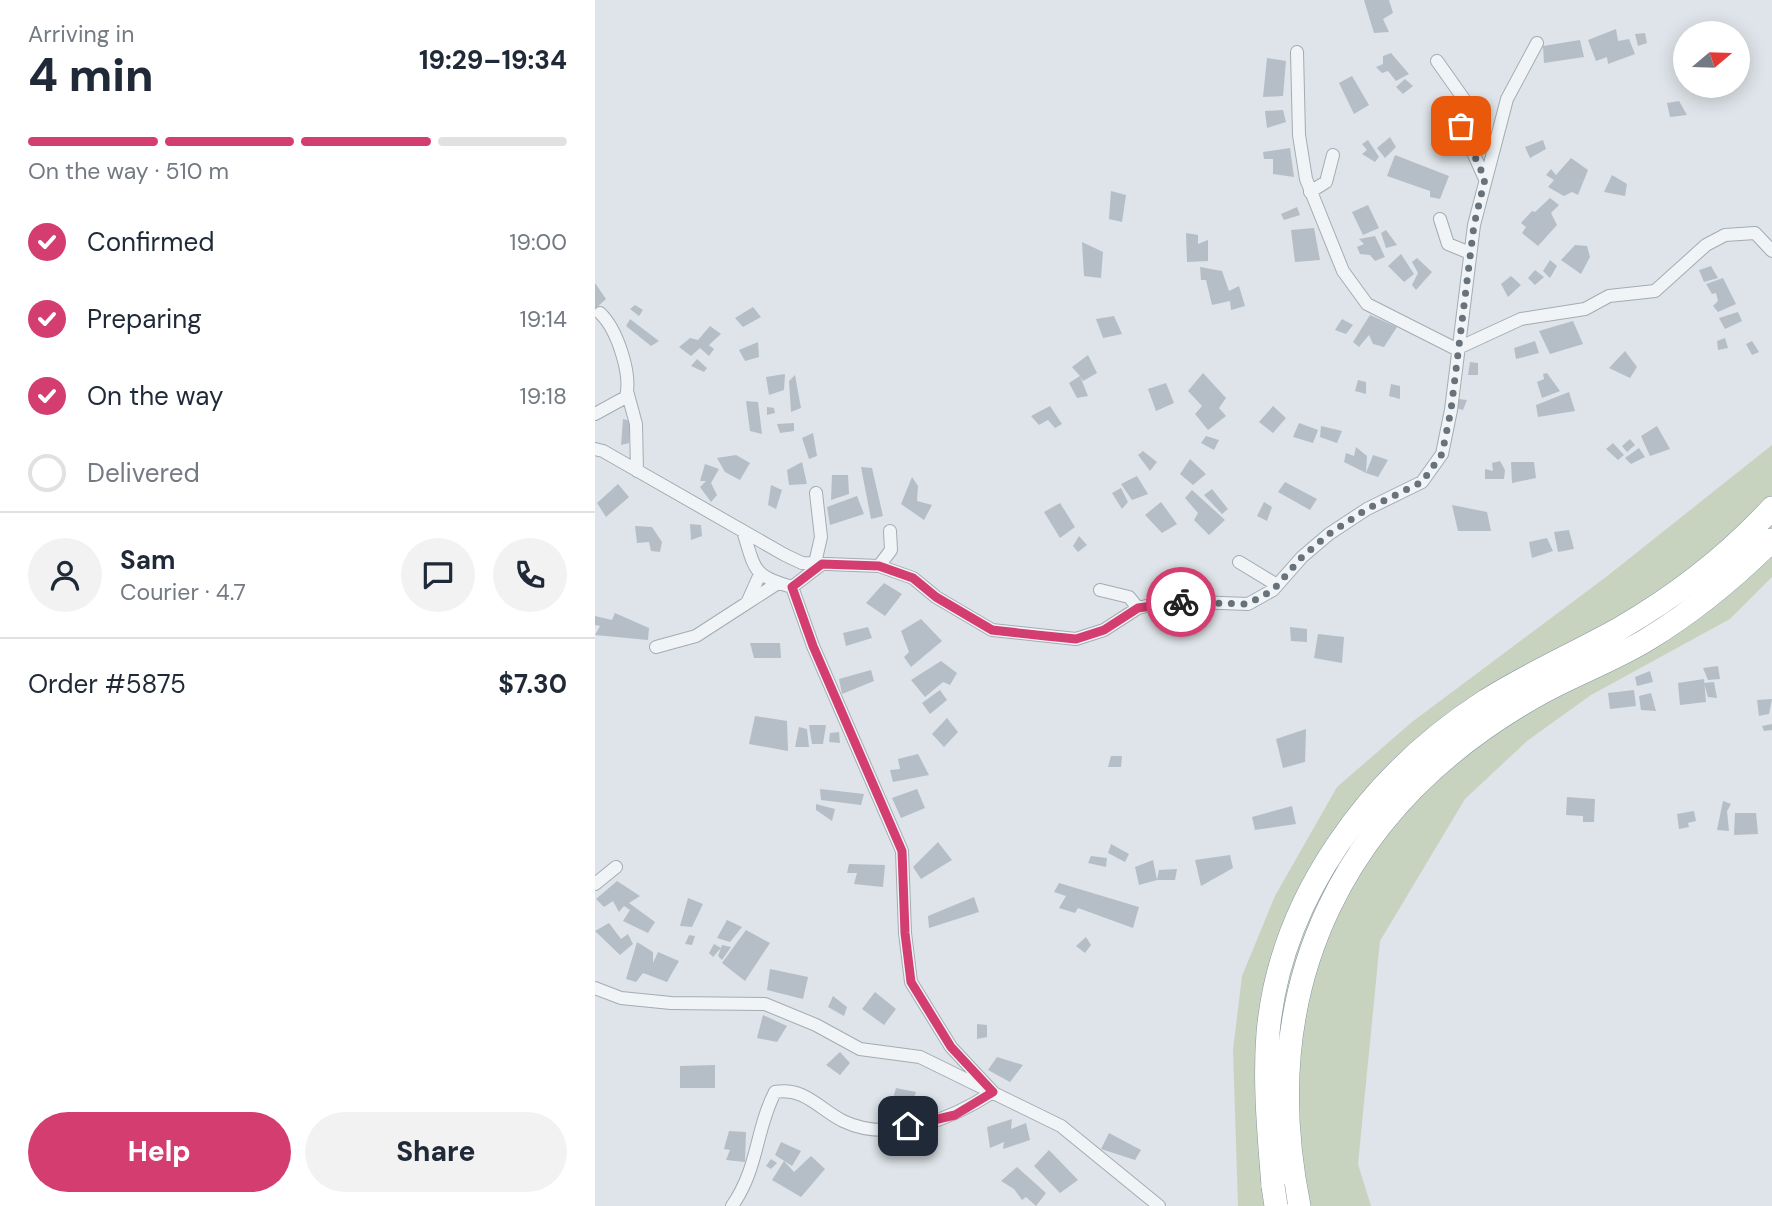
<!DOCTYPE html>
<html lang="en">
<head>
<meta charset="utf-8">
<style>
  body { margin:0; font-family:"DM Sans",sans-serif; background:#f2f2f3; color:#1f2937; height:100vh; display:flex; flex-direction:column; font-size:26px; white-space:nowrap }
  * { box-sizing:border-box; margin:0 }
  p { font-size:23px; color:#747a83 }
  .icon { flex:none; width:38px; height:38px; fill:none; stroke:currentColor; stroke-width:2; stroke-linecap:round; stroke-linejoin:round }
  .map { position:relative; flex:1; overflow:hidden }
  .sheet { display:flex; flex-direction:column; background:#fff; width:595px }
  .sheet>* { flex:none }
  .needle { width:46px; rotate:71deg }
  .controls { position:absolute; left:1078px; top:21px; display:grid; gap:14px }
  .controls a { display:grid; place-items:center; width:77px; height:77px; border-radius:50%; background:#fff; box-shadow:0 4px 18px #0003; font-size:35px }
  .pin { position:absolute; display:grid; place-items:center; width:60px; height:60px; color:#fff; margin:-30px; border-radius:14px; box-shadow:0 4px 10px #0006 }
  .courier { position:absolute; display:grid; place-items:center; width:70px; height:70px; margin:-35px; border:5px solid #d43d6f; border-radius:50%; background:#fff; color:#222; box-shadow:0 2px 9px #0007 }
  .headline em { font-style:normal; font-weight:800 }
  .headline div { display:flex; flex-direction:column-reverse }
  .headline { display:flex; align-items:center; justify-content:space-between; height:119px; padding:0 28px }
  h1 { font-size:46px; font-weight:800; line-height:52px }
  .bar { display:grid; grid-template-columns:repeat(4,1fr); gap:10px 7px; align-content:center; height:84px; padding:0 28px }
  .bar i { height:9px; border-radius:5px; background:#e0e1e3 }
  .bar .on { background:#d43d6f }
  .bar p { grid-column:span 4 }
  .line { display:flex; align-items:center; gap:18px; padding:0 28px; border-top:2px solid #e0e1e3 }
  .line div { flex:1 }
  .round { display:grid; place-items:center; flex:none; width:74px; height:74px; border-radius:37px; background:#f2f2f3 }
  ol { padding:0 28px; list-style:none }
  li { display:flex; align-items:center; gap:21px; height:77px }
  li p { margin-inline-start:auto }
  li .icon { padding:7px; border-radius:50%; background:#d43d6f; color:#fff; stroke-width:4 }
  li:last-child { color:#747a83 }
  li i { width:38px; height:38px; border:4px solid #e0e1e3; border-radius:50% }
  .cta { display:flex; gap:14px; margin-top:auto; padding:14px 28px }
  .cta a { flex:1; height:80px; border-radius:42px; background:#d43d6f; color:#fff; font-size:28px; font-weight:800; line-height:80px; text-align:center }
  .cta a+a { background:#f2f2f3; color:#1f2937 }
  main { display:flex; flex:1; min-height:0 }
  .map>svg:first-child { display:block }
</style>
</head>
<body>
<main>
<section class="sheet">
<div class="headline"><div><h1>4 min</h1><p>Arriving in</p></div><em>19:29–19:34</em></div>
<div class="bar"><i class="on"></i><i class="on"></i><i class="on"></i><i></i><p>On the way · 510 m</p></div>
<ol>
<li><svg class="icon" aria-label="check" viewBox="0 0 24 24"><path d="M5 12l5 5 9-10"/></svg>Confirmed<p>19:00</p></li>
<li><svg class="icon" aria-label="check" viewBox="0 0 24 24"><path d="M5 12l5 5 9-10"/></svg>Preparing<p>19:14</p></li>
<li><svg class="icon" aria-label="check" viewBox="0 0 24 24"><path d="M5 12l5 5 9-10"/></svg>On the way<p>19:18</p></li>
<li><i></i>Delivered</li>
</ol>
<div class="line" style="height:126px"><a class="round"><svg class="icon" aria-label="person" viewBox="0 0 24 24"><circle cx="12" cy="8" r="4"/><path d="M4 21q1-7 8-7t8 7"/></svg></a><div><b>Sam</b><p>Courier · 4.7</p></div><a class="round"><svg class="icon" aria-label="chat" viewBox="0 0 24 24"><path d="M4 5h16v11H9l-5 4z"/></svg></a><a class="round"><svg class="icon" aria-label="phone" viewBox="0 0 24 24"><path d="M5 4h4l2 5-3 2q2 4 5 5l2-3 5 2v4C11 20 4 13 5 4z"/></svg></a></div>
<div class="line" style="height:91px"><div>Order #5875</div><b>$7.30</b></div>
<div class="cta"><a>Help</a><a>Share</a></div>
</section>
<div class="map">
<svg width="1177" height="1206" viewBox="0 0 1177 1206">
  <rect width="100%" height="100%" fill="#dee4e9"/>
  <path fill="#c8d3bf" d="M1177,445v132l-42,42 -139,76 -64,46 -62,58 -85,142 -22,223 13,42h-133l-5,-156 9,-74 33,-80 62,-109 75,-65 194,-145z"/>
  <path fill="#b5bec6" d="M769,0h25l4,13 -10,6 6,13 -15,1z
    M1021,29l2,12 11,-2 6,15 -27,10 -1,-7 -11,4 -8,-21z
    M1050,33l2,10 -9,3 -3,-12z
    M985,40l4,17 -40,6 -1,-17z
    M796,53l18,21 -13,7 -8,-10 -6,2 -6,-6 7,-3v-8z
    M672,58l19,3 -3,35 -20,1z
    M757,76l17,29 -15,9 -15,-31z
    M810,79l8,7 -10,8 -7,-7z
    M1084,101l8,14 -17,2 -3,-14z
    M688,110l3,12 -19,6 -2,-17z
    M795,137l6,10 -11,11 -8,-10z
    M773,140l11,17 -4,5 -13,-8 5,-4 -5,-6z
    M948,140l3,9 -16,9 -5,-11z
    M695,148l4,29 -21,-3v-15h-9l-1,-7z
    M800,155l54,21 -9,23 -10,-2v-6l-43,-15z
    M976,158l17,12 -10,25 -6,-3 -8,4 -16,-9 6,-7 -8,-5 5,-6 5,6z
    M1017,175l15,9 -2,12 -21,-4z
    M516,191l15,4 -4,27 -13,-3z
    M955,198l9,7 -8,8 6,12 -19,21 -16,-13 4,-6 -5,-4 11,-12 3,1z
    M773,205l11,23 -16,7 -11,-23z
    M702,207l3,8 -16,5 -3,-6z
    M719,228l6,32 -25,2 -4,-32z
    M791,230l11,15 -11,3 -5,-15z
    M591,233l12,2v9l10,-4v21l-21,1z
    M780,236l10,21 -10,4 -5,-6 -10,-1 -3,-7 7,-3 -5,-5z
    M487,242l21,10 -2,26 -17,-2z
    M980,245l12,1 3,11 -9,17 -20,-14z
    M806,254l13,20 -10,8 -16,-16z
    M822,258l15,14 -16,18 -4,-5 6,-12 -6,-11z
    M955,260l7,6 -7,12 -7,-7z
    M1116,266l7,12 -14,4 -5,-12z
    M605,267l22,4 7,20 10,-5 6,20 -14,4 -1,-9 -18,4 -6,-25h-5z
    M940,270l9,7 -9,8 -7,-7z
    M916,276l10,9 -13,12 -7,-13z
    M1128,278l13,26 -18,8 -5,-6 5,-5 -2,-8 -4,1 -6,-10z
    M0,283l11,16 -11,10z
    M40,305l8,5 -4,6 -9,-7z
    M158,307l8,10 -18,10 -8,-9z
    M1143,312l4,9 -17,8 -6,-11z
    M775,315l27,12 -13,20 -11,-3 -4,-9 -10,12 -6,-5z
    M519,316l8,18 -19,4 -7,-19z
    M35,319l29,22 -8,5 -25,-20z
    M747,319l11,6 -7,9 -11,-4z
    M978,321l10,23 -33,10 -11,-23z
    M115,326l11,8 -12,11 5,4 -5,7 -9,-8 -9,8 -12,-9 11,-9 8,2z
    M1130,338l3,10 -10,2 -1,-9z
    M940,341l4,12 -23,6 -2,-11z
    M1157,341l7,11 -7,3 -6,-11z
    M163,342l1,15 -14,4 -6,-11z
    M1030,351l12,16 -7,11 -21,-10z
    M493,355l9,18 -14,8 -3,-5 8,20 -11,2 -8,-15 11,-7 -8,-9z
    M102,359l10,9 -3,4 -13,-6z
    M875,362l8,1v12h-10z
    M608,373l23,25 -7,10 7,8 -18,14 -13,-16 7,-8 -14,-15z
    M952,373l13,18 -18,7 -5,-16 7,-3 -1,-5z
    M190,374l-1,16 -15,5 -3,-18z
    M200,375l6,33 -10,4 -2,-31z
    M763,380l8,2v12l-11,-3z
    M571,383l8,20 -18,8 -8,-22z
    M796,384l9,2v13l-11,-3z
    M974,392l6,19 -37,6 -2,-12z
    M864,399l8,1 -4,10 -7,-2z
    M151,401l12,1 4,32 -12,-3z
    M455,406l12,18 -7,4 -7,-8 -9,5 -8,-9z
    M678,406l13,12 -13,15 -14,-11z
    M172,407l7,1 1,5 -8,2z
    M28,419l7,2 -1,22 -8,2z
    M199,423v8l-14,2 -3,-9z
    M704,423l19,7 -5,13 -20,-6z
    M726,426l21,5 -5,12 -17,-6z
    M1062,426l13,23 -20,7 -9,-20z
    M218,433l4,23 -8,3 -7,-21z
    M611,436l13,4 -5,10 -13,-7z
    M1035,439l5,6 -8,7 -5,-6z
    M1018,443l11,12 -6,5 -12,-11z
    M761,447l11,9 -1,17 7,-18 15,5 -10,17 -12,-4 -22,-11 2,-9 8,3z
    M1044,448l6,9 -14,7 -6,-6z
    M548,451l14,11 -7,9 -12,-16z
    M141,455l14,8 -10,17 -15,-8 -8,-14z
    M595,459l16,15 -13,11 -13,-11z
    M905,461l5,9 -1,9h-19v-10l8,2 -1,-8z
    M207,462l5,22 -18,1 -2,-15z
    M916,462h23l2,16 -24,5z
    M110,464l14,5 -8,14 6,12 -6,7 -11,-15 6,-6h-6z
    M266,467l11,1 11,48 -12,3z
    M237,475h16l1,19 -18,6z
    M542,476l11,18 -16,6 -11,-16z
    M317,477l6,9 -1,15 15,4 -8,15 -23,-16z
    M690,482l32,17 -7,11 -32,-18z
    M23,484l11,13 -23,20 -9,-14z
    M176,485l11,5 -6,19 -8,-4z
    M526,488l7,14 -6,7 -10,-16z
    M617,489l16,20 -6,5 -18,-19z
    M597,490l33,30 -16,15 -15,-15 4,-7 -13,-15z
    M262,496l7,18 -34,11 -3,-18z
    M566,502l16,22 -15,9 -17,-18z
    M669,502l8,5 -5,14 -10,-5z
    M465,503l15,24 -15,11 -16,-26z
    M857,505l35,7 4,19h-33z
    M95,524l11,1 1,11 -11,4z
    M40,526l17,1 10,15 -2,10 -9,-1 -2,-9 -12,1z
    M974,530l5,19 -16,3 -4,-20z
    M484,536l8,9 -9,7 -5,-6z
    M952,538l6,13 -21,7 -3,-16z
    M289,583l18,11 -17,22 -19,-13z
    M20,613l34,15 -1,12 -53,-5 5,-9 -5,-1v-9l17,4z
    M326,619l21,22 -31,26 -7,-10 5,-5 -8,-21z
    M273,627l4,11 -26,8 -3,-13z
    M695,627l17,2v13l-16,-1z
    M723,634l26,3 -2,26 -28,-5z
    M155,643h30l1,15h-27z
    M346,661l16,12 -7,12 -7,-3 -18,15 -14,-17z
    M1123,666l2,13 -12,1 -5,-12z
    M276,670l3,11 -32,13 -3,-15z
    M1055,671l3,11 -16,4 -2,-9z
    M1109,679l2,23 -26,3 -2,-22z
    M1119,682l3,16 -9,-1 -4,-14z
    M345,690l7,10 -17,14 -8,-11z
    M1039,690l2,16 -26,3 -2,-16z
    M1056,693l5,18 -15,-1 -2,-14z
    M1177,699l-3,15 -10,2 -2,-16z
    M160,716l32,5 1,30 -39,-7z
    M352,718l11,14 -14,15 -12,-13z
    M1177,724v6l-8,1 -2,-5z
    M214,725h17l-3,19h-11z
    M204,727l8,2 2,18h-14z
    M711,729l-1,33 -22,6 -7,-29z
    M244,732l1,11 -11,-1 1,-9z
    M323,754l11,21 -36,7 -3,-12 10,-1 -2,-10z
    M516,756h11l-1,11h-13z
    M225,789l44,5 -3,11 -40,-5z
    M322,789l8,19 -24,10 -9,-20z
    M972,797l28,2 -1,23h-11v-6l-17,-1z
    M1128,801l8,3 -4,7 2,20 -12,-1z
    M221,804l19,5 -3,12 -16,-11z
    M697,806l4,18 -41,6 -3,-13z
    M1099,811l2,10 -8,2 1,4 -10,2 -2,-15z
    M1140,813h21l2,21 -24,1z
    M343,842l14,18 -31,19 -8,-12z
    M516,844l18,10 -4,8 -17,-9z
    M635,855l3,13 -32,18 -6,-26z
    M496,856l16,2 -1,9 -18,-4z
    M558,860l4,20 2,-10 18,-1 -2,11h-18l-18,5 -4,-18z
    M254,864l36,1 -2,22 -29,-3 3,-11h-10z
    M22,881l23,15 -11,7 26,19 -7,11 -25,-12 7,-11 -6,-4 -5,6 -6,-11 -9,6 -8,-8z
    M464,883l80,24 -6,21 -55,-20 -3,5 -16,-5 7,-12 -12,-4z
    M379,897l5,15 -50,16 -1,-12z
    M93,898l15,6 -11,23 -12,-1z
    M132,920l15,7 -12,15 -13,-4z
    M14,923l12,16 7,-5 5,10 -13,11 -25,-24z
    M151,930l24,13 -25,38 -23,-18z
    M94,935l6,1 -3,9 -7,-1z
    M491,937l5,8 -6,8 -9,-7z
    M42,942l16,10v11l5,-11 21,9 -12,21 -24,-9 -7,9 -10,-3z
    M119,944l7,4 -8,9 -4,-4z
    M127,945l9,2 -9,13 -4,-4z
    M175,969l38,8 -5,22 -36,-9z
    M280,992l21,17 -12,16 -22,-16z
    M238,996l14,11 -3,9 -16,-9z
    M168,1015l24,11 -10,16 -20,-4z
    M382,1024l10,1v12l-10,2z
    M245,1052l10,11 -10,12 -14,-10z
    M402,1057l26,8 -13,17 -22,-12z
    M120,1065v23h-35v-22z
    M301,1088l20,4 -6,19 -20,-2z
    M417,1119l-1,10 15,-6 4,17 -27,9 1,-7 -14,6 -3,-21z
    M134,1131l17,1 -1,30 -19,-2 4,-10 -6,-1z
    M514,1133l32,17 -6,10 -34,-11z
    M186,1142l20,9 -9,15 -17,-11z
    M454,1150l29,30 -18,13 -26,-27z
    M216,1156l14,13 -24,28 -29,-17 12,-19 10,11z
    M176,1159l6,4 -6,6 -5,-3z
    M422,1167l29,26 -10,13 -10,-9 -4,3 -8,-11 -13,-8z"/>
  <g fill="none" stroke-linecap="round" stroke-linejoin="round">
    <g stroke="#a3acb3" stroke-width="14">
      <path id="street" d="M702,52l2,83 7,44 37,92 24,33 89,45 65,-30 64,-10 24,-13 46,-5 51,-46 19,-10 30,-2 17,18
        M842,61l36,51 -4,32
        M866,126l24,53
        M715,192l16,-10 7,-27
        M845,219l8,25 22,9
        M32,391l9,33 1,47
        M0,414l31,-17c6,-23 -9,-68 -26,-84
        M0,449l8,2 182,104 17,8 77,3 34,12 23,19 56,33 84,9 28,-9 34,-22 29,-7 81,3 25,-14 29,-33 27,-23 38,-25 55,-27 20,-28 9,-44 23,-185 33,-126 30,-56
        M148,531c12,38 9,45 49,56
        M644,562l38,23
        M220,563l6,-26 -5,-44
        M284,566l12,-16 -1,-19
        M505,590l29,7 9,11
        M152,603l31,-20
        M61,647l40,-11 51,-33 13,-29
        M0,884l21,-17
        M0,988l26,10 50,5 94,1 51,21 44,24 60,8 141,69 98,80
        M137,1206c27,-39 23,-75 43,-114 30,-5 44,17 68,29 48,23 109,-2 150,-29l-42,-45 -40,-65 -6,-49 -3,-82 -89,-205 -21,-59 30,-23"/>
    </g>
    <g stroke="#8595a0" stroke-width="24">
      <path id="highway" d="M678,1186c-4,-51 -9,-102 -5,-153 12,-136 103,-258 216,-331 42,-27 90,-48 135,-73 57,-33 108,-72 153,-121
        M704,1206c-45,-222 45,-403 240,-512 36,-20 75,-34 109,-55 46,-28 86,-61 124,-99"/>
    </g>
    <use href="#street" stroke="#f1f4f7" stroke-width="12"/>
    <use href="#highway" stroke="#fff" stroke-width="23"/>
    <g stroke="#8595a0" stroke-width="24" stroke-linecap="butt">
      <path id="highway-bridge" d="M678,1186l3,20"/>
    </g>
    <use href="#highway-bridge" stroke="#fff" stroke-width="23"/>
  </g>
  <g fill="none" stroke-linecap="round" stroke-linejoin="round">
    <path stroke="#67727b" stroke-width="7" stroke-dasharray="0 12.6" d="M586,602l67,2 25,-14 29,-33 27,-23 38,-25 55,-27 20,-28 9,-44 23,-185 11,-46 -24,-53"/>
    <path stroke="#d43d6f" stroke-width="9" d="M313,1126l47,-11 38,-23 -42,-45 -40,-65 -6,-49 -3,-82 -89,-205 -21,-59 30,-23 57,2 34,12 23,19 56,33 54,6 30,3 28,-9 34,-22 43,-6"/>
  </g>
</svg>
<div class="controls">
<a><svg class="needle" viewBox="-14 -14 28 28"><path d="M0-13l5 13h-10z" fill="#e53935"/><path d="M0 13l5-13h-10z" fill="#747a83"/></svg></a>
</div>
<div class="pin" style="left:866px;top:126px;background:#ea580c"><svg class="icon" aria-label="bag" viewBox="0 0 24 24"><path d="M5 8h14l-1 12H6zM9 8a3 3 0 0 1 6 0"/></svg></div>
<div class="pin" style="left:313px;top:1126px;background:#1f2937"><svg class="icon" aria-label="home" viewBox="0 0 24 24"><path d="M3 11l9-7 9 7M6 9v11h12V9"/></svg></div>
<div class="courier" style="left:586px;top:602px"><svg class="icon" aria-label="bike" viewBox="0 0 24 24"><circle cx="6" cy="16" r="4"/><circle cx="18" cy="16" r="4"/><path d="M6 16l4-8h5l3 8M10 8l3 8H6M13 5h3"/></svg></div>
</div>
</main>
</body>
</html>
